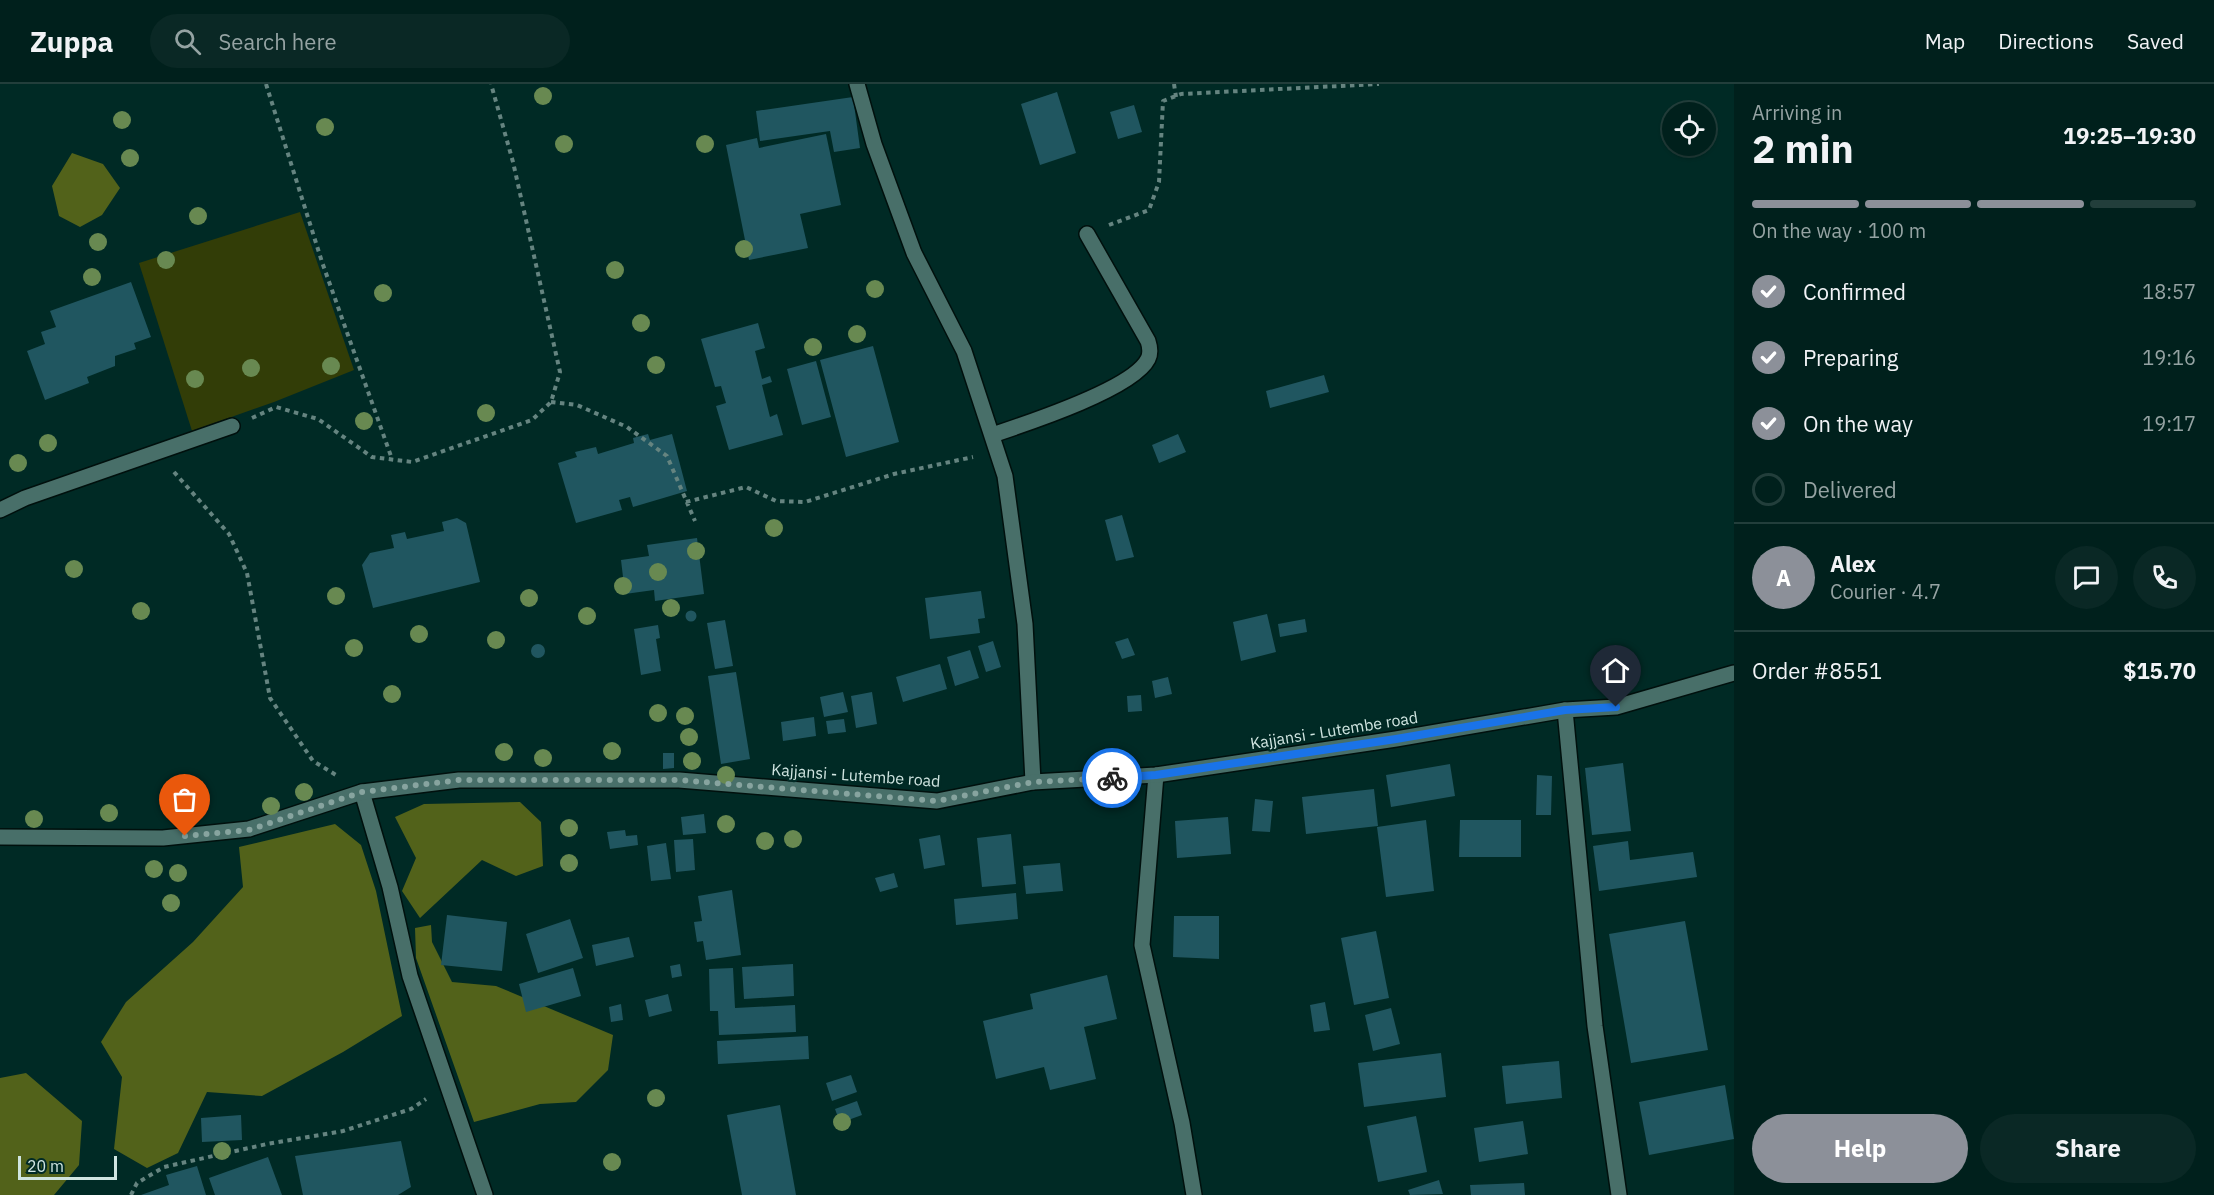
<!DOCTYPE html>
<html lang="en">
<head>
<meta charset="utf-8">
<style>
  body { margin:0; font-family:"IBM Plex Sans",sans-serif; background:#0a2825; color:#f1f3f6; height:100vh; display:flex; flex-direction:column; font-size:22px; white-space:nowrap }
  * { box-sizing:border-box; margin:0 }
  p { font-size:20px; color:#95a3a3 }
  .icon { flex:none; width:33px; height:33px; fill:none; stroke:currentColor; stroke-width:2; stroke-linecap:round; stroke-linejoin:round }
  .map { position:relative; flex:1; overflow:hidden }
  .details { display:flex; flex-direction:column; background:#00201c; width:480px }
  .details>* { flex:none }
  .tools { position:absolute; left:1662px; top:18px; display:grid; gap:12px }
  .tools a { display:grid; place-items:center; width:54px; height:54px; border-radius:50%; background:#00201c; box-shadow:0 2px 4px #0004,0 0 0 2px #223e3b; font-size:30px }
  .scale { position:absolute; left:18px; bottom:15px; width:99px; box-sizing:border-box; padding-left:6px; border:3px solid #d0e5e1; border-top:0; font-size:16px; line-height:21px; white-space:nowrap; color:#d0e5e1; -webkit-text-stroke:4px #002a25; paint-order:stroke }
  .pin { position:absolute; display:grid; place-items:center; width:51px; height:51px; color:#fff; margin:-62px -26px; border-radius:50% 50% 50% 0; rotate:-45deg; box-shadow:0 0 6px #0007 }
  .pin .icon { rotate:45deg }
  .courier { position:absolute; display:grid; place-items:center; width:60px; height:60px; margin:-30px; border:4px solid #1a73e8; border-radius:50%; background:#fff; color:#222; box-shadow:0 2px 8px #0007 }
  .headline em { font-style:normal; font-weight:800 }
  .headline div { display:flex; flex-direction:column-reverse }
  .headline { display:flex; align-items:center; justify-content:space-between; height:102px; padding:0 18px }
  h1 { font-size:39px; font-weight:800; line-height:45px }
  .bar { display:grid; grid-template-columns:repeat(4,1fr); gap:9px 6px; align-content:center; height:72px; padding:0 18px }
  .bar i { height:8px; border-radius:4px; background:#223e3b }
  .bar .on { background:#8c9099 }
  .bar p { grid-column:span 4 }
  .line { display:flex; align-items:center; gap:15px; padding:0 18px; border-top:2px solid #223e3b }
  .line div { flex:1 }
  .round { display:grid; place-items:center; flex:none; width:63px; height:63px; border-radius:32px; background:#0a2825 }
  ol { padding:0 18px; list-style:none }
  li { display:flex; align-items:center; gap:18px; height:66px }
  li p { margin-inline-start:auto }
  li .icon { padding:6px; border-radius:50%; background:#8c9099; color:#fff; stroke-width:4 }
  li:last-child { color:#95a3a3 }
  li i { width:33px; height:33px; border:3px solid #223e3b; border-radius:50% }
  .cta { display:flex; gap:12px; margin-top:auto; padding:12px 18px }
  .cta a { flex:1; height:69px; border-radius:36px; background:#8c9099; color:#fff; font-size:24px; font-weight:800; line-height:69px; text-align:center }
  .cta a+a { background:#0a2825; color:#f1f3f6 }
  header { display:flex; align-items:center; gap:36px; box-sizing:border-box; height:84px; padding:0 30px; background:#00201c; border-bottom:2px solid #223e3b }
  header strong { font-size:28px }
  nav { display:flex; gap:33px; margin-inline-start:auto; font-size:21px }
  .search { width:420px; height:54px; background:#0a2825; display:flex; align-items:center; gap:15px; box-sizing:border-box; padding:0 21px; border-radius:33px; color:#95a3a3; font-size:22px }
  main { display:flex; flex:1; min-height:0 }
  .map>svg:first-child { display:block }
</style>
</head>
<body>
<header>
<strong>Zuppa</strong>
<div class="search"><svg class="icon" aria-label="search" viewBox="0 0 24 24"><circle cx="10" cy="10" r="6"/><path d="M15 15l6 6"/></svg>Search here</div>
<nav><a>Map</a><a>Directions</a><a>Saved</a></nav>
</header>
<main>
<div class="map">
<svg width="1734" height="1111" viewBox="0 0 1734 1111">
  <rect width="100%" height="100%" fill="#002a25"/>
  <path fill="#323d07" d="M300,128l54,158 -80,32 -82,29 -53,-168z"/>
  <path fill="#52621a" d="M72,69l31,11 17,24 -18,27 -22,12 -21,-11 -7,-30z
    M520,718l21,20 2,44 -27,10 -34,-16 -62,58 -18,-27 14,-33 -21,-41 29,-13z
    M335,740l26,21 15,46 26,125 -59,36 -81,44 -55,-4 -29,61 -31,15 -33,-19 8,-72 -21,-35 25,-40 67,-60 50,-55 -4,-40z
    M431,841l1,17 20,40 44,4 117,49 -5,35 -32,32 -36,2 -66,18 -58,-164 -1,-30z
    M26,989l56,48 -3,44 -25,30h-54v-117z"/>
  <path fill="#205660" d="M1057,8l19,61 -36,12 -19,-61z
    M853,13l7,51 -26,4 -4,-21 -70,10 -4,-30z
    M1134,21l8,27 -24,7 -8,-27z
    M826,50l15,71 -41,9 8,34 -59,12 -23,-115 31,-7 2,10z
    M131,198l20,55 -17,6 2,6 -21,7v10l-28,11 2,6 -44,17 -18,-49 18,-7 -4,-12 15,-5 -6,-16z
    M758,239l7,25 -10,3 7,28 8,-3 2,6 -10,3 8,32 7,-3 6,21 -54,15 -13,-44 10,-3 -5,-17 -6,1 -14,-48z
    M873,262l26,96 -53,15 -26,-97z
    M816,277l15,56 -29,8 -15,-56z
    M1324,291l5,17 -59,16 -4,-17z
    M648,350l2,6 22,-6 15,57 -54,16 -3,-10 -11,3 3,10 -46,13 -18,-60 19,-6 -2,-5 21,-5 2,7 36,-11 -1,-5z
    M1178,350l8,18 -27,11 -7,-18z
    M1122,431l12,42 -18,4 -11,-41z
    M457,434l9,5 14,59 -107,26 -11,-43 8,-12 24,-5 -3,-13 14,-3 2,7 37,-8 -2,-9z
    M697,454l7,56 -49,7 -1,-11 -29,4 -4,-34 28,-4 -2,-11z
    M981,507l4,27 -7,1 2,14 -50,6 -5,-41z
    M685.5 532a5.5 5.5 0 1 1 11 0a5.5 5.5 0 1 1-11 0Z
    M1267,530l9,38 -35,9 -8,-39z
    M1305,535l2,13 -27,5 -2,-13z
    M725,536l8,46 -18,3 -8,-46z
    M658,541l2,13 -4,1 5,32 -20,4 -7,-46z
    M1128,554l7,17 -13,4 -7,-17z
    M993,557l8,26 -15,5 -8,-26z
    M531 567a7 7 0 1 1 14 0a7 7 0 1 1-14 0Z
    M970,566l9,28 -24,8 -8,-29z
    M940,580l7,25 -44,13 -7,-25z
    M736,588l14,87 -29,5 -13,-88z
    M1168,593l4,17 -17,4 -3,-17z
    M843,608l5,20 -24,5 -4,-20z
    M872,608l5,32 -21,4 -5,-32z
    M1141,611l1,16 -14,1 -1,-16z
    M814,633l2,19 -33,5 -2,-19z
    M844,635l2,13 -18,2 -2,-13z
    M663,669h11v15l-11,1z
    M1623,679l8,68 -39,4 -7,-67z
    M1450,680l5,32 -64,11 -5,-32z
    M1537,691l15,1 -1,39h-15z
    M1374,705l4,37 -72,8 -4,-37z
    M1255,715l18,2 -3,31 -18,-1z
    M704,730l2,19 -23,2 -2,-18z
    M1228,733l3,37 -54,4 -2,-37z
    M1426,736l8,71 -48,6 -9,-70z
    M1460,736h61v37h-62z
    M625,746l1,6 11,-1 1,10 -28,4 -3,-17z
    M1011,750l5,50 -34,3 -5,-49z
    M940,751l5,30 -21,4 -5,-30z
    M693,755l2,31 -19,2 -2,-32z
    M1628,757l2,19 63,-8 4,25 -98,14 -6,-45z
    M666,759l5,36 -20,2 -4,-35z
    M1060,779l3,28 -37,3 -3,-28z
    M894,789l4,14 -18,5 -5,-14z
    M732,806l9,65 -35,5 -3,-19 -6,1 -3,-20 8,-1 -4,-25z
    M1016,809l2,26 -62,6 -2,-26z
    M447,831l60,7 -5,49 -61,-6z
    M1174,832h45v43l-46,-2z
    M570,835l13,39 -45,15 -12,-39z
    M1685,837l23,129 -77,13 -22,-129z
    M1376,847l13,67 -35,7 -13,-67z
    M629,853l5,20 -38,9 -4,-21z
    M680,880l2,12 -10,2 -2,-12z
    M793,880l1,32 -50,3 -2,-32z
    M573,884l8,28 -55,16 -7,-28z
    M733,884l2,40 60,-3 1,27 -77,3 -1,-24h-8l-1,-42z
    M1107,891l10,44 -33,8 12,52 -46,11 -6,-23 -48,12 -13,-58 50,-12 -3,-15z
    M668,910l4,17 -23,6 -4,-17z
    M1325,918l5,28 -16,2 -4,-27z
    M621,920l2,16 -12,2 -2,-15z
    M1391,924l9,36 -27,7 -8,-36z
    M808,952l1,23 -91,5 -1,-23z
    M1441,969l5,44 -82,10 -6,-44z
    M1559,977l3,37 -56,6 -4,-38z
    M851,991l6,17 -25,9 -6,-18z
    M1725,1001l9,54 -85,16 -10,-53z
    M857,1017l5,14 -22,8 -5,-14z
    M780,1021l16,90h-54l-15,-80z
    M241,1031l1,25 -40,2 -1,-24z
    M1416,1032l11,56 -49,10 -11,-56z
    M1523,1037l5,33 -49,8 -5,-34z
    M401,1057l10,46 -13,8h-95l-8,-39z
    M268,1073l14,38h-67l-6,-17z
    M197,1082l9,29h-65l28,-10 -3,-10z
    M1439,1096l4,14 -33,1 -2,-5z
    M1524,1099l1,12h-54l-1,-10z"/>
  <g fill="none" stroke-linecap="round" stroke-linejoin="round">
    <g stroke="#00100d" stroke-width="18">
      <path id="minor" d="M857,0l17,60 40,109 50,98 41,125 20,148 8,158
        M992,351c33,-11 141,-46 156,-76 3,-6 2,-12 0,-18l-61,-107
        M0,426l25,-12 207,-72
        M1565,626l30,316 24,169
        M1156,691l-14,170 40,178 12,72
        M362,708l28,95 20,89 75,219"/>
    </g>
    <g stroke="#00100d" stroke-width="18">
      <path id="tertiary" d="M0,753l163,1 86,-9 113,-37 97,-12h220l258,21 96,-19 123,-7 240,-36 169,-29 51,-3 118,-34"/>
    </g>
    <path stroke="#658480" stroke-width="4" stroke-dasharray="4.5 4.5" stroke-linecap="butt" d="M266,0l56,178 70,197
      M1174,0l2,13
      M1109,141l40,-15 10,-28 4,-81 18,-7 198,-10
      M551,318l26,3 50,22 40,29 28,65
      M252,334l24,-11 42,12 54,38 40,5 120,-42 19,-18 9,-30 -47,-210 -22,-78
      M174,388l55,62 18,39 23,125 43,63 23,14
      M686,418l60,-15 30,14 29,1 89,-28 79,-17
      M131,1111l6,-12 27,-16 103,-23 76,-13 68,-22 15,-10"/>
    <use href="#minor" stroke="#486f69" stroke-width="15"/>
    <use href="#tertiary" stroke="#486f69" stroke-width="15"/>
  </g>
  <g fill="#688951">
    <circle cx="543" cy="12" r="9"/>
    <circle cx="122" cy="36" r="9"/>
    <circle cx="325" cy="43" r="9"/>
    <circle cx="564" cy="60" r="9"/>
    <circle cx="705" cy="60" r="9"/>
    <circle cx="130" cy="74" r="9"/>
    <circle cx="198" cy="132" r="9"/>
    <circle cx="98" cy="158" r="9"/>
    <circle cx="744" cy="165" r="9"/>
    <circle cx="166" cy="176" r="9"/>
    <circle cx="615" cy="186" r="9"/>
    <circle cx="92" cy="193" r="9"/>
    <circle cx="875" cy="205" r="9"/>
    <circle cx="383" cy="209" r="9"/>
    <circle cx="641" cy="239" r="9"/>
    <circle cx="857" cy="250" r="9"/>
    <circle cx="813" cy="263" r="9"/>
    <circle cx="656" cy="281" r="9"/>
    <circle cx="331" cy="282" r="9"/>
    <circle cx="251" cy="284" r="9"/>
    <circle cx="195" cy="295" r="9"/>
    <circle cx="486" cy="329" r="9"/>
    <circle cx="364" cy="337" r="9"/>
    <circle cx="48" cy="359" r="9"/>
    <circle cx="18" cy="379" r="9"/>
    <circle cx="774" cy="444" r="9"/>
    <circle cx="696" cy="467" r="9"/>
    <circle cx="74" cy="485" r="9"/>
    <circle cx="658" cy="488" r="9"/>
    <circle cx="623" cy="502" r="9"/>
    <circle cx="336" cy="512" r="9"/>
    <circle cx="529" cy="514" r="9"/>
    <circle cx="671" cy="524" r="9"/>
    <circle cx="141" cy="527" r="9"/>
    <circle cx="587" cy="532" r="9"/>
    <circle cx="419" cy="550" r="9"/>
    <circle cx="496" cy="556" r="9"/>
    <circle cx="354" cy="564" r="9"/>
    <circle cx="392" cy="610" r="9"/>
    <circle cx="658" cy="629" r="9"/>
    <circle cx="685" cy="632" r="9"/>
    <circle cx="689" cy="653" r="9"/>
    <circle cx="612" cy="667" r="9"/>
    <circle cx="504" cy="668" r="9"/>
    <circle cx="543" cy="674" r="9"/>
    <circle cx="692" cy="677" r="9"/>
    <circle cx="726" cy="691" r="9"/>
    <circle cx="304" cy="708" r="9"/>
    <circle cx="271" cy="722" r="9"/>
    <circle cx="109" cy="729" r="9"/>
    <circle cx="34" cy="735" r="9"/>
    <circle cx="726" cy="740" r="9"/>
    <circle cx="569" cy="744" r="9"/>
    <circle cx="793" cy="755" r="9"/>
    <circle cx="765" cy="757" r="9"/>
    <circle cx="569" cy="779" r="9"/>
    <circle cx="154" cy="785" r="9"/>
    <circle cx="178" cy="789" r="9"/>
    <circle cx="171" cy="819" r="9"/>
    <circle cx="656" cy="1014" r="9"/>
    <circle cx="842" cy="1038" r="9"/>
    <circle cx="222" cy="1067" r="9"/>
    <circle cx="612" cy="1078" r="9"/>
  </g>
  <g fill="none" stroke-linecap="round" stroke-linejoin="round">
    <path stroke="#87a49f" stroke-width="6" stroke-dasharray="0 10.8" d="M185,752l64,-6 113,-38 97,-12h220l258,21 96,-19 79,-4"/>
    <path stroke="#1a73e8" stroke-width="8" d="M1112,694l44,-3 240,-36 169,-29 51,-3"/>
  </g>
  <g text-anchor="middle" stroke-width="4.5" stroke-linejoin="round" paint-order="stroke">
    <g font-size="16" fill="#d0e5e1" stroke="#002a25">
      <text transform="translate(1334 646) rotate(-9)" y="6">Kajjansi - Lutembe road</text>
      <text transform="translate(856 691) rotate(4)" y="6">Kajjansi - Lutembe road</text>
    </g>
  </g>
</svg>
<div class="tools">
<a><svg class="icon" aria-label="locate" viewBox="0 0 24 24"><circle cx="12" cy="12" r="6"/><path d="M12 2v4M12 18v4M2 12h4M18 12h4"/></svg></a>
</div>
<div class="scale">20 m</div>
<div class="pin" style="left:185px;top:752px;background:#ea580c"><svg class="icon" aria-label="bag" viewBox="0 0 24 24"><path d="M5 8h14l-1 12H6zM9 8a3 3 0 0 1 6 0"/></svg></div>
<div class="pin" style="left:1616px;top:623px;background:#1f2937"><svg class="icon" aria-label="home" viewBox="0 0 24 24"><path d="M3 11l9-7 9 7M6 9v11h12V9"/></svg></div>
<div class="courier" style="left:1112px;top:694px"><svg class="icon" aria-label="bike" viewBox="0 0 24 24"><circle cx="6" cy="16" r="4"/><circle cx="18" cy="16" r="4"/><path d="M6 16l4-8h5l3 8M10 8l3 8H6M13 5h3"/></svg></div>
</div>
<section class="details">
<div class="headline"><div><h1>2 min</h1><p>Arriving in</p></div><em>19:25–19:30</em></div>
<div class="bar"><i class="on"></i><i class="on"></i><i class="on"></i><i></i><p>On the way · 100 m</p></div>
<ol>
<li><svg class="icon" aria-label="check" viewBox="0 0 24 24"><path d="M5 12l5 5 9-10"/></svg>Confirmed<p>18:57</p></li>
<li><svg class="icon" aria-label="check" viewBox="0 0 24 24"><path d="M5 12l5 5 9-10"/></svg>Preparing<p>19:16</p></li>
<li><svg class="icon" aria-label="check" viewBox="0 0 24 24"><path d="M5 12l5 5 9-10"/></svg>On the way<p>19:17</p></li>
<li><i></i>Delivered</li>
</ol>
<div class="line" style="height:108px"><b class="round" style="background:#8c9099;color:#fff">A</b><div><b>Alex</b><p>Courier · 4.7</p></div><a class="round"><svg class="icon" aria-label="chat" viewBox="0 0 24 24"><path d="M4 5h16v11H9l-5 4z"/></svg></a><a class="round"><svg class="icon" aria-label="phone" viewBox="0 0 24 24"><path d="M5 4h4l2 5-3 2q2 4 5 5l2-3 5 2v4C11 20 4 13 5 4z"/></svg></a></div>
<div class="line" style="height:78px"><div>Order #8551</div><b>$15.70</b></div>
<div class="cta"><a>Help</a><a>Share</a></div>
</section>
</main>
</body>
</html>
